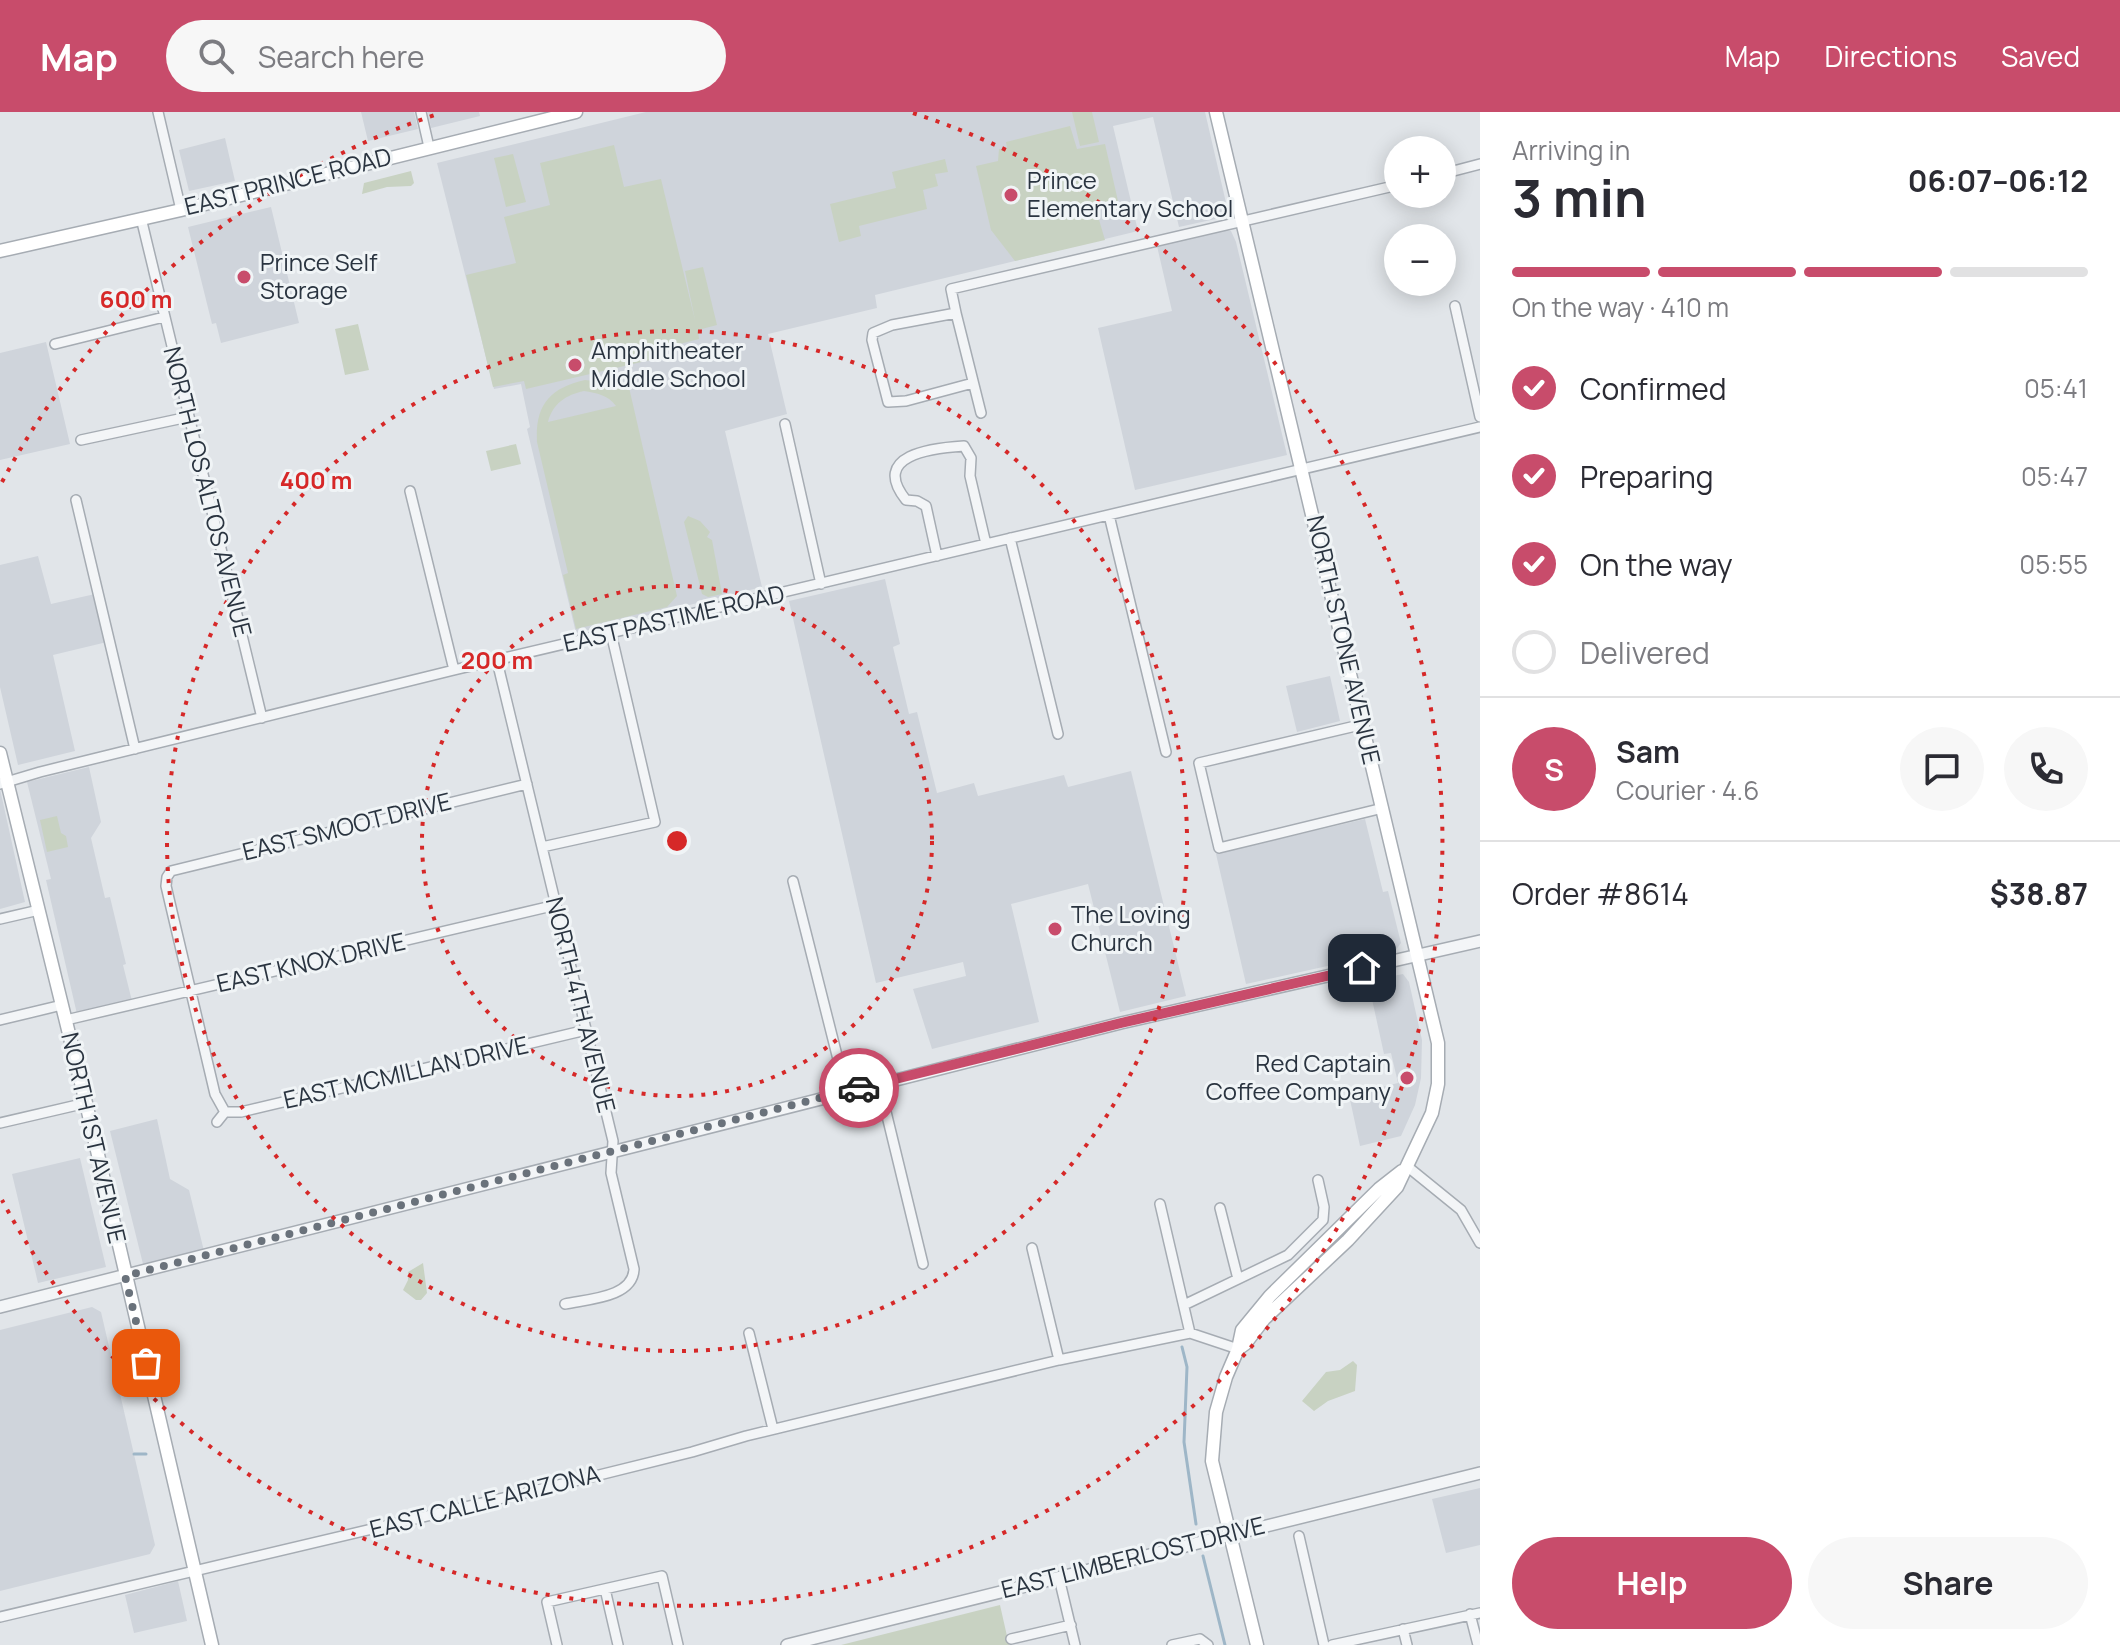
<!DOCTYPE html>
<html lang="en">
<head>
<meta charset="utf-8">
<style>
  body { margin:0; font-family:Manrope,sans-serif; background:#f7f7f7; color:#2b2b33; height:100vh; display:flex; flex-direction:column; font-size:30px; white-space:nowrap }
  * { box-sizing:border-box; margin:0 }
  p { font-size:26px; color:#7c7c81 }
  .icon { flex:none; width:44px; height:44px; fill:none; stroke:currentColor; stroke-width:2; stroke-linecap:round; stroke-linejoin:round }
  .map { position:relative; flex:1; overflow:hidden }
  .drawer { display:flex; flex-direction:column; background:#fff; width:640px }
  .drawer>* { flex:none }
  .fabs { position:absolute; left:1384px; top:24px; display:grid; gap:16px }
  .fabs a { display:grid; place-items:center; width:72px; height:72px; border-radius:50%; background:#fff; box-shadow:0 4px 20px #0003; font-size:40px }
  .pin { position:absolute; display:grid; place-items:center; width:68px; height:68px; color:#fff; margin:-34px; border-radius:16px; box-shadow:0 4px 12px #0006 }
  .courier { position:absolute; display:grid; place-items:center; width:80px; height:80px; margin:-40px; border:6px solid #c84c6b; border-radius:50%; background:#fff; color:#222; box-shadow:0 2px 10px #0007 }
  .overview em { font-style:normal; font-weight:700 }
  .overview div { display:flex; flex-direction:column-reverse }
  .overview { display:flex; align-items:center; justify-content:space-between; height:136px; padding:0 32px }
  h1 { font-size:52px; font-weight:700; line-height:60px }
  .bar { display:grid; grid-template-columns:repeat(4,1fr); gap:12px 8px; align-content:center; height:96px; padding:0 32px }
  .bar i { height:10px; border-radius:6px; background:#e1e1e2 }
  .bar .selected { background:#c84c6b }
  .bar p { grid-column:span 4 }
  .line { display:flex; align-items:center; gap:20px; padding:0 32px; border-top:2px solid #e1e1e2 }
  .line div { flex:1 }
  .round { display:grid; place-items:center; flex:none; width:84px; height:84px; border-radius:42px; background:#f7f7f7 }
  ol { padding:0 32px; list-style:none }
  li { display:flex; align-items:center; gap:24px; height:88px }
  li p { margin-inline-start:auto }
  li .icon { padding:8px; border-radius:50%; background:#c84c6b; color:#fff; stroke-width:4 }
  li:last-child { color:#7c7c81 }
  li i { width:44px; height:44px; border:4px solid #e1e1e2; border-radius:50% }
  .primary-button { display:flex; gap:16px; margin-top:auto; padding:16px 32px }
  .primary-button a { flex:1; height:92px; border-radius:48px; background:#c84c6b; color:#fff; font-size:32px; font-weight:700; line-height:92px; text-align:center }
  .primary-button a+a { background:#f7f7f7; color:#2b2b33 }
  header { display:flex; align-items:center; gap:48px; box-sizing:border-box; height:112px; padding:0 40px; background:#c84c6b; color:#fff }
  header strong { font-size:38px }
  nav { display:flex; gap:44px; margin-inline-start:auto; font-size:28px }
  .search { width:560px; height:72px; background:#f7f7f7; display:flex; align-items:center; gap:20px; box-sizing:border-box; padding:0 28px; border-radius:44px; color:#7c7c81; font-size:30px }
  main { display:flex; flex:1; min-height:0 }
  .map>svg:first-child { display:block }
</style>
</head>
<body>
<header>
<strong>Map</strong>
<div class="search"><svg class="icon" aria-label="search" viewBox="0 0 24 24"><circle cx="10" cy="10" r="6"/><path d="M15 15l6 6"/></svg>Search here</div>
<nav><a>Map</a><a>Directions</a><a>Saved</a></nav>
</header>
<main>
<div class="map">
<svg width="1480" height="1533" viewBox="0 0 1480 1533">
  <rect width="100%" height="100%" fill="#e1e5e9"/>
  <path fill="#cfd4db" d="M361,0h53l4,17 -50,12z
    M428,0h51l1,4 -49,12z
    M646,0h559l22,95 -7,11 -41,9 -26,-110 -40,9 25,105 -263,64 2,13 -109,26 19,80 -62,17 37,156 -186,46 -49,-204 3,-2 -9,-43 -27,5 -57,-226z
    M225,26l10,43 -46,10 -10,-41z
    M271,95l28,116 -78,20 -5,-20 -4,1 -24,-97z
    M1226,118l5,1 5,11 51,213 -152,35 -37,-162 74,-17 -15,-65z
    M46,230l24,102 -70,16v-107z
    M38,444l13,48 44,-10 12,48 -54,13 22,96 -57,14 -18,-78v-122z
    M885,467l15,65 -7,3 16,67 8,-2 20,81 37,-10 4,13 86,-21 4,12 63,-16 55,225 -66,16 -32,-128 -77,20 28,118 -107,27 -19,-60 53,-13 -3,-14 -87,21 -87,-382z
    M1330,564l10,45 -43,11 -11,-46z
    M89,655l12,55 -10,16 14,60 5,-1 16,67 -3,1 9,36 -55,13 -31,-134 5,-1 -24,-97z
    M0,677l25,113 -25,7z
    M1365,707l18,73 5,-1 13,52 -6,8 -149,33 -30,-130z
    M1403,862l6,8 13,58 -1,38 -6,27 -14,31 -41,10 -11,-51 49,-12 -7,-30 -7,1 -16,-73z
    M157,1007l13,60 19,11 15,61 -61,13 -33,-133z
    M80,1046l26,109 -68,16 -26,-109z
    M92,1195l9,5 54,233 -5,9 -150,37v-261z
    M1480,1376v57l-34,8 -14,-54z
    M178,1469l9,40 -53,12 -9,-38z"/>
  <path fill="#c8d2c2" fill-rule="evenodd" d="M1072,0h20l7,30 -19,4z
    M1070,14l7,23 28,-5 13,57 -23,5 10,34 -90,21 -24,-31 -15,-64 22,-5 1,-12 8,-1 -1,-6z
    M614,33l10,42 37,-8 34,141 -10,-49 18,-4 14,58 -19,5 1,9 -50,13 1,8 -124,29 -2,-8 -31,6 -27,-112 50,-12 -12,-46 46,-12 -10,-42z
    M513,42l13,48 -20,5 -12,-49z
    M945,47l3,13 -13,2 3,12 -15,4 4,19 -68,17 2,10 -22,6 -9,-38 66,-16 -4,-16z
    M411,59l3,12 -3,3 -24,1 -25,7 2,-11z
    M358,212l11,46 -24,5 -10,-46z
    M585,268c16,2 27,7 43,3l49,213 -10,11 -91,22 -13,-54 5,-2 -31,-131c-2,-36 12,-54 48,-62zM584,279c13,2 24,4 32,15l-68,16c5,-19 18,-27 36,-31z
    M516,332l5,20 -30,7 -5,-20z
    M688,404l12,5 10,11 -3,5 5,3 10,54 -14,3 -6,-3 -18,-72z
    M57,704l4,17 5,3 2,11 -21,5 -7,-32z
    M423,1151l4,30 -6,7h-5l-13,-10 5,-10v-8z
    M1353,1249l4,4 -2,26 -27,10 -14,10 -12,-10 24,-29 14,-2z
    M1000,1493l9,40h-168z"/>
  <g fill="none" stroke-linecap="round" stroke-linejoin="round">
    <path stroke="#9eb6c7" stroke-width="3" d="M1182,1235l5,20 -3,75 12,82
      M134,1342h12
      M1203,1444l22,89"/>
    <g stroke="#a6acb3" stroke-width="12">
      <path id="minor" d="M158,0l23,98
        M421,0l8,35
        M1442,62l38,-10
        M141,106l121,500
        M1455,194l25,111
        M956,201l25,100
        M55,232l109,-27
        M973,271l-67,18 -18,1 -16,-62 1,-7 19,-8 64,-12 -5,-24 447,-104
        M785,312l36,160
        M81,328l107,-23
        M410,379l44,179
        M76,388l59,249
        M1109,403l57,237
        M1010,426l48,196
        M937,444l-11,-50 -9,-5 -11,-1c-36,-45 26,-52 58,-54l7,12 -1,18 16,68
        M497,549l116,480 -2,32 23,96c-1,29 -47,30 -69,35
        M1364,612l-165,39 20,85 164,-40
        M0,672l40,-12 414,-102 1026,-243
        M542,735l113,-25 -44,-189
        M793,769l53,210
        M0,807l39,-9
        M0,908l62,-15
        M66,908l490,-115
        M879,971l44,181
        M225,1000l-10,-18 -49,-208 1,-9 4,-6 356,-87
        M225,1000h16l345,-82
        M217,1010l8,-10
        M0,1011l86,-20
        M1408,1055l53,43 19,33
        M1160,1092l30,129
        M1220,1096l18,71
        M1032,1136l27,112
        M1184,1193l104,-50 35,-35 1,-13 -6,-27
        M749,1221l24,96
        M1190,1221l48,16
        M1299,1424l25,109
        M1059,1466l16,67
        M605,1477l13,56
        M1470,1502l8,31
        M0,1505l575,-136 117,-29 54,-16 313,-76 131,-27
        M1403,1517l4,16
        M1011,1527l60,-14
        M557,1533l-10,-43 115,-26 16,69
        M1172,1533l28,-6 8,6
        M1332,1533l148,-32"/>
    </g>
    <g stroke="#a6acb3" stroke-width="14">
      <path id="tertiary" d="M0,1195l1121,-284 359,-82
        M787,1533l693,-172"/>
    </g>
    <g stroke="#a6acb3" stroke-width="15">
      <path id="secondary" d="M1216,0l222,931v41l-6,29 -35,74 -49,53 -84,79 -19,25 -7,5
        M0,139l181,-41 395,-98
        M0,641l86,350 126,542
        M1257,1533l-45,-184 4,-49 10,-35 12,-28 4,-19 28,-34 109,-107 23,-18"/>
    </g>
    <use href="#minor" stroke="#f3f5f7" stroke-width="9"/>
    <use href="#tertiary" stroke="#f3f5f7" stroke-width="11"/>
    <use href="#secondary" stroke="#fff" stroke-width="12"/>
  </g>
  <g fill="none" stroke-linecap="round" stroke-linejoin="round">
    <path stroke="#6a727b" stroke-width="8" stroke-dasharray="0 14.4" d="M146,1251l-21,-87 734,-188"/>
    <path stroke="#c84c6b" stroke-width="10" d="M859,976l262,-65 241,-55"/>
  </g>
  <g fill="none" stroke="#d62828" stroke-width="4" stroke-dasharray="4 8">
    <circle cx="677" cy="729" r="255"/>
    <circle cx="677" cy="729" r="510"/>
    <path d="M2 370A765 765 0 0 1 441 1M913 1A765 765 0 1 1 2 1088"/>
  </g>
  <g fill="#c84c6b" stroke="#f0f4f6" stroke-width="3">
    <circle cx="1011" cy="83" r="8"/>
    <circle cx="244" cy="165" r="8"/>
    <circle cx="575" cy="253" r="8"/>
    <circle cx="1055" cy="817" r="8"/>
    <circle cx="1407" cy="966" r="8"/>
  </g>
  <g text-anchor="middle" stroke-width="6" stroke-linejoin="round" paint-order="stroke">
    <g font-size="24" fill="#2a3440" stroke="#f0f4f6" text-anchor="start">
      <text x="1027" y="77">Prince<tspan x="1027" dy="28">Elementary School</tspan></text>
      <text x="260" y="159">Prince Self<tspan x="260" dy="28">Storage</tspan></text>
      <text x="591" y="247">Amphitheater<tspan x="591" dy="28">Middle School</tspan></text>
      <text x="1071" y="811">The Loving<tspan x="1071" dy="28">Church</tspan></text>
      <text x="1391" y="960" text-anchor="end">Red Captain<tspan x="1391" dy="28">Coffee Company</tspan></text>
    </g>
    <g font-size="24" fill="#2a3440" stroke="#f0f4f6">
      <text transform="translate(288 70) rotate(-14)" y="8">EAST PRINCE ROAD</text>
      <text transform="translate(207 380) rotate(76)" y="8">NORTH LOS ALTOS AVENUE</text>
      <text transform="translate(674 507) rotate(-13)" y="8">EAST PASTIME ROAD</text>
      <text transform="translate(1343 528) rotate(77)" y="8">NORTH STONE AVENUE</text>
      <text transform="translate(347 715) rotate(-14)" y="8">EAST SMOOT DRIVE</text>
      <text transform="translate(311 851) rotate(-13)" y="8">EAST KNOX DRIVE</text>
      <text transform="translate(580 893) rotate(76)" y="8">NORTH 4TH AVENUE</text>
      <text transform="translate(406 961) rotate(-13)" y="8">EAST MCMILLAN DRIVE</text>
      <text transform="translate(93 1026) rotate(77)" y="8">NORTH 1ST AVENUE</text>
      <text transform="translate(485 1390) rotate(-14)" y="8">EAST CALLE ARIZONA</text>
      <text transform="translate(1133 1446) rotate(-14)" y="8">EAST LIMBERLOST DRIVE</text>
    </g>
  </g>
  <circle cx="677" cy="729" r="12" fill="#d62828" stroke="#f0f4f6" stroke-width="4"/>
  <g font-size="24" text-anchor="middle" font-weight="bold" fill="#d62828" stroke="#f0f4f6" stroke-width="6" stroke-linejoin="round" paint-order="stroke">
    <text x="136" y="196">600 m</text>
    <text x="316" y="377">400 m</text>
    <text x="497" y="557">200 m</text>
  </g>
</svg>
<div class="fabs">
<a>+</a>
<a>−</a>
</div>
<div class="pin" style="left:146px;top:1251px;background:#ea580c"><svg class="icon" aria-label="bag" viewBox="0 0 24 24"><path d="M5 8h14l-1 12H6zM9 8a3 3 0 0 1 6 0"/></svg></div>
<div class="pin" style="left:1362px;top:856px;background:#1f2937"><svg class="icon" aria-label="home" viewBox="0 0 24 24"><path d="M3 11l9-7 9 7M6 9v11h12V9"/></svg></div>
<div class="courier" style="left:859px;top:976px"><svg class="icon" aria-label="car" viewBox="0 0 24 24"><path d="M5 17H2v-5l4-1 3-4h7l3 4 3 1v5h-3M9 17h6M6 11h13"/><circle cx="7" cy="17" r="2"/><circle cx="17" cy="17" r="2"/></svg></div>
</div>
<section class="drawer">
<div class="overview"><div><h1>3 min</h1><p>Arriving in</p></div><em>06:07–06:12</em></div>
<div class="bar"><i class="selected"></i><i class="selected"></i><i class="selected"></i><i></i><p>On the way · 410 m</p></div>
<ol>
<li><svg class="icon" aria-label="check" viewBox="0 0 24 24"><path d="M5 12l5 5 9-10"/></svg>Confirmed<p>05:41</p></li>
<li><svg class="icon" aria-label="check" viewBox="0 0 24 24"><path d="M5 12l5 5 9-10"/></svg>Preparing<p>05:47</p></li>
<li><svg class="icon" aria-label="check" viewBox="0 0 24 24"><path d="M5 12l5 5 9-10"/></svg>On the way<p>05:55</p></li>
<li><i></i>Delivered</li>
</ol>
<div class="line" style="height:144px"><b class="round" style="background:#c84c6b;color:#fff">S</b><div><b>Sam</b><p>Courier · 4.6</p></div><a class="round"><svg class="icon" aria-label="chat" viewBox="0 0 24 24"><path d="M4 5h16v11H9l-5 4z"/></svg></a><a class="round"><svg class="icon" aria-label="phone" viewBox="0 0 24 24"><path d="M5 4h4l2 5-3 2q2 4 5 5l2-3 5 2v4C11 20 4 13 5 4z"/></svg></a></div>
<div class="line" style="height:104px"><div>Order #8614</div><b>$38.87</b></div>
<div class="primary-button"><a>Help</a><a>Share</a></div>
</section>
</main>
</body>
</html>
